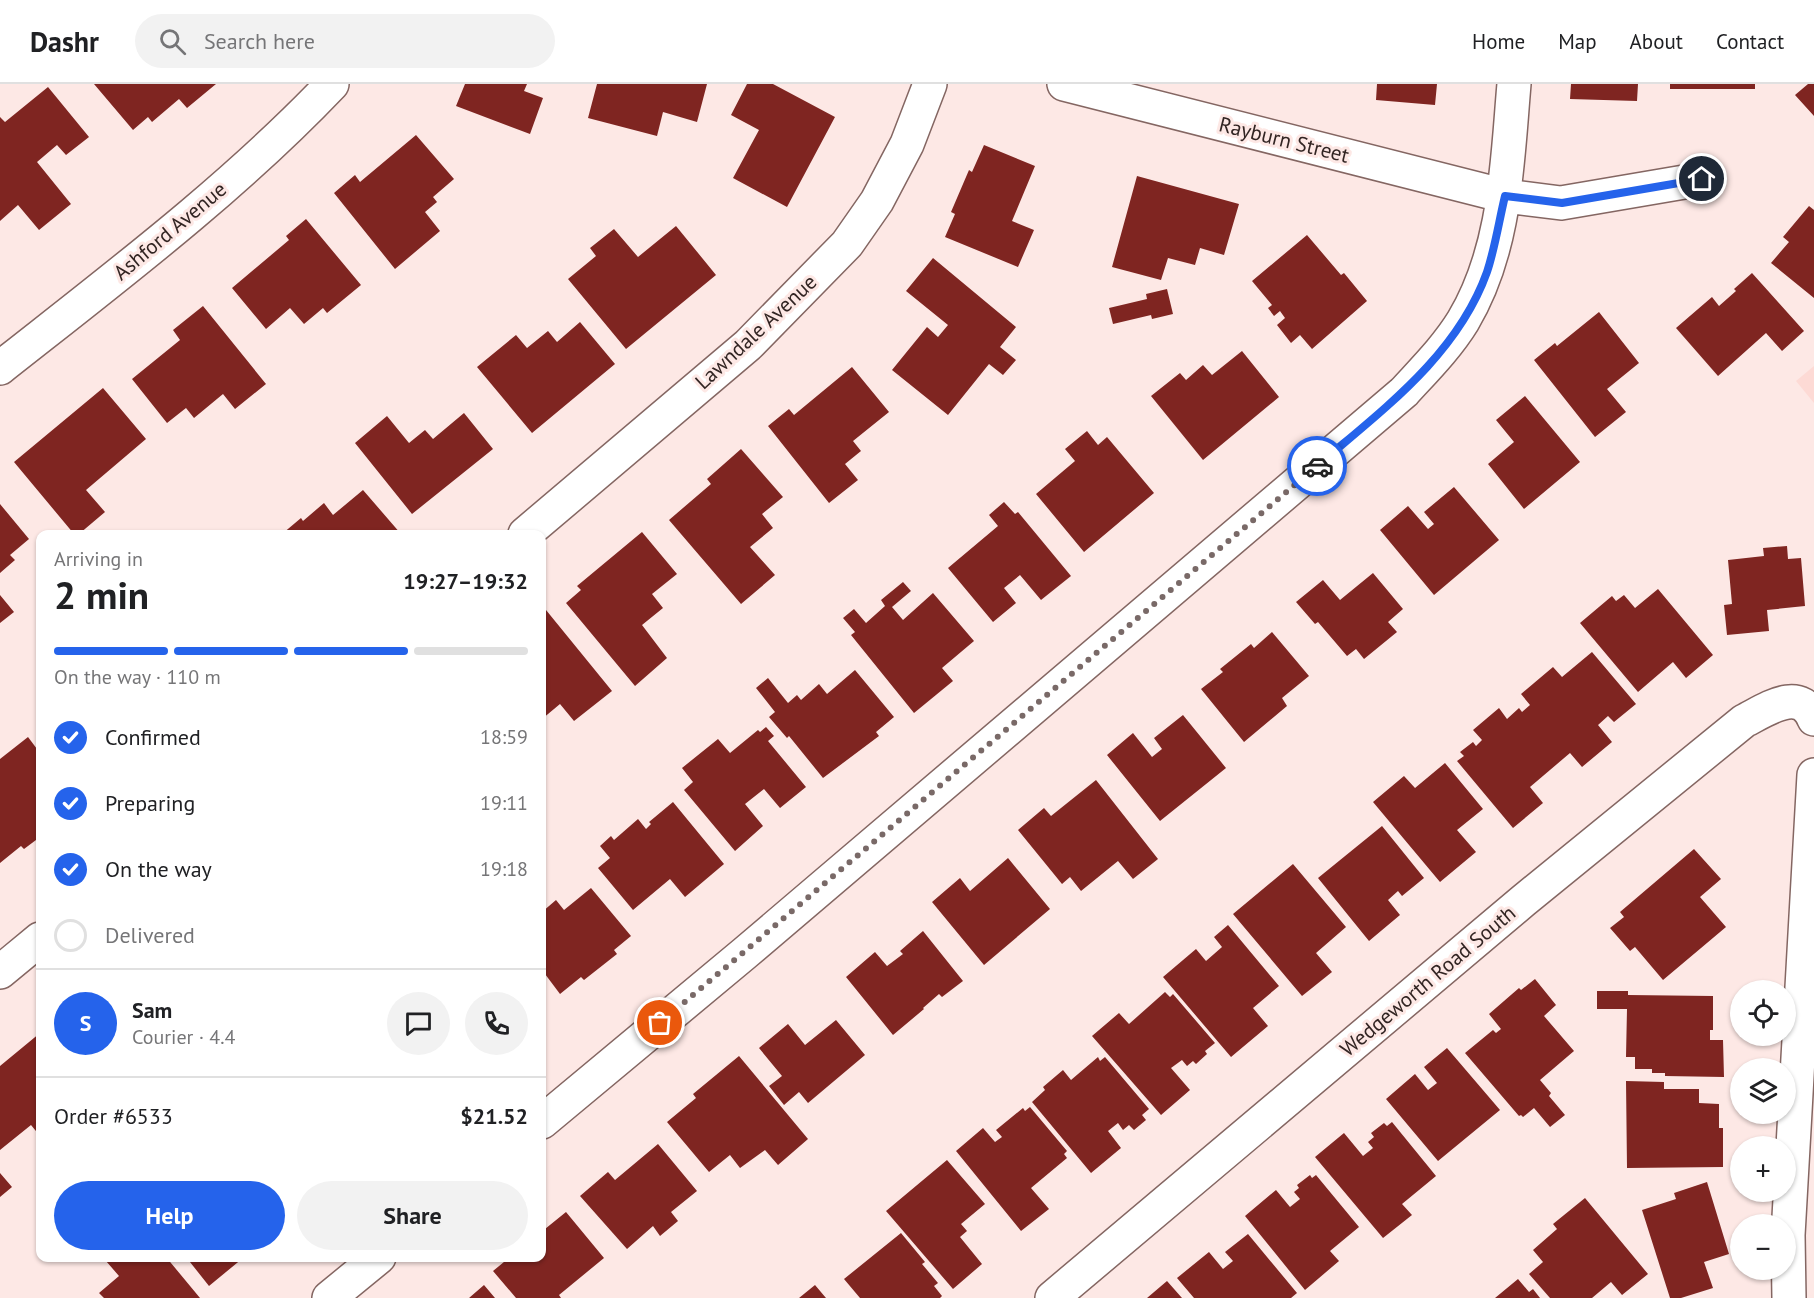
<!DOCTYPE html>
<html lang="en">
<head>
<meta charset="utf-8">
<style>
  body { margin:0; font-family:"PT Sans",sans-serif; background:#f2f2f2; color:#202124; height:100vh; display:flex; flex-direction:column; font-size:22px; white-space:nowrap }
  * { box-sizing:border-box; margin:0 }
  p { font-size:20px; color:#757577 }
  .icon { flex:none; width:33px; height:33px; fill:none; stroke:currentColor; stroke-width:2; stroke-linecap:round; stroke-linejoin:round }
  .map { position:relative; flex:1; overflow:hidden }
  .details { position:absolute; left:36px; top:446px; width:510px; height:732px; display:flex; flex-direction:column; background:#fff; border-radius:12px; box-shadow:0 2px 4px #0004 }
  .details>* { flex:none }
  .tools { position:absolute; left:1730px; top:896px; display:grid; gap:12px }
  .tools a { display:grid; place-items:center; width:66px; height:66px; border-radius:50%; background:#fff; box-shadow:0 2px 4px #0004; font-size:30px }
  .pin { position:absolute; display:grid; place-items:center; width:51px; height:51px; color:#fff; margin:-26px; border:3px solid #fff; border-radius:50%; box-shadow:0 2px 6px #0007 }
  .courier { position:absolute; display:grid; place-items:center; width:60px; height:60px; margin:-30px; border:4px solid #2563eb; border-radius:50%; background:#fff; color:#222; box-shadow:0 2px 8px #0007 }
  .head em { font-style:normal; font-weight:800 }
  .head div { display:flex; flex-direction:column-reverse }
  .head { display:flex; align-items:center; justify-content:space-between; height:102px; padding:0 18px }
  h1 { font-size:39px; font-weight:800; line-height:45px }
  .bar { display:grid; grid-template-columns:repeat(4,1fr); gap:9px 6px; align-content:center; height:72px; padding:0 18px }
  .bar i { height:8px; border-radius:4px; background:#e0e0e0 }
  .bar .selected { background:#2563eb }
  .bar p { grid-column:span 4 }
  .line { display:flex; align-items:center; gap:15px; padding:0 18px; border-top:2px solid #e0e0e0 }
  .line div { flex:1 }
  .round { display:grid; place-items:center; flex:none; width:63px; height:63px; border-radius:32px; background:#f2f2f2 }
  ol { padding:0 18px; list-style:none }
  li { display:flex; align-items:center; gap:18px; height:66px }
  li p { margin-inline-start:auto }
  li .icon { padding:6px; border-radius:50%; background:#2563eb; color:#fff; stroke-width:4 }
  li:last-child { color:#757577 }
  li i { width:33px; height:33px; border:3px solid #e0e0e0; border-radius:50% }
  .button { display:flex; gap:12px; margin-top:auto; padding:12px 18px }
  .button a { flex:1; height:69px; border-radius:36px; background:#2563eb; color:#fff; font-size:24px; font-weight:800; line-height:69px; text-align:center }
  .button a+a { background:#f2f2f2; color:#202124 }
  header { display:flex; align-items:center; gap:36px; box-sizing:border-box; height:84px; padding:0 30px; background:#fff; border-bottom:2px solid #e0e0e0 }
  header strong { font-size:28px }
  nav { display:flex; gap:33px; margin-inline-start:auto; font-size:21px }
  .search { width:420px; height:54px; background:#f2f2f2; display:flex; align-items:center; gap:15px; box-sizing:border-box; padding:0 21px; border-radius:33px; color:#757577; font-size:22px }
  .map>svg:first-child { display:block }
</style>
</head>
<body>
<header>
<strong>Dashr</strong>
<div class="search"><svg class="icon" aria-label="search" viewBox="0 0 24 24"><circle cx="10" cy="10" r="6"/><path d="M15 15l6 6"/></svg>Search here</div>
<nav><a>Home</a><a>Map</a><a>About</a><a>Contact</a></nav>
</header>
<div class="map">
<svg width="1814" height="1214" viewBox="0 0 1814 1214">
  <rect width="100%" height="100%" fill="#fde8e5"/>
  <path fill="#fddad5" d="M1814,282v37l-18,-22z"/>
  <path fill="#7f2521" d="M94,0h122l-29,24 -8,-9 -27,23 -4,-5 -15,13z
    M465,0h62l-3,7 19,7 -13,36 -74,-28z
    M597,0h110l-10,38 -34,-10 -6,24 -69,-18z
    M747,0h26l62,33 -48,90 -54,-29 26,-48 -28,-15z
    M1377,0h60l-2,21 -59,-5z
    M1571,0h67l-1,17 -67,-2z
    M1670,0h85v5h-85z
    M1808,0h6v32l-19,-21z
    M48,3l41,50 -23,18 -9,-10 -20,17 34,42 -32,26 -21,-25 -18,16v-104l5,5z
    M416,51l38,44 -21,18 4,5 -12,10 15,19 -45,38 -61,-76 21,-18 5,7z
    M984,61l51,21 -23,55 22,9 -16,37 -73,-30 10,-23 -4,-2 18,-42 3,2z
    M1137,92l102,28 -15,51 -24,-7 -5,17 -27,-7 -7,22 -49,-13z
    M1809,122l5,4v88l-43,-35 18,-21 -6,-5z
    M306,135l55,66 -34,28 -4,-5 -19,16 -14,-16 -24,21 -34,-41 57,-48 -3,-4z
    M676,142l40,49 -90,74 -58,-70 28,-23 -6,-8 24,-19 24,28z
    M1307,151l34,40 3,-2 23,28 -55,48 -12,-14 -9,8 -14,-18 8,-7 -5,-7 -6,5 -6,-8 4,-3 -20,-24z
    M933,174l83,69 -16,20 16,13 -13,15 -14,-11 -41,51 -56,-45 35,-43 11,10 10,-12 -42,-34z
    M1752,189l52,58 -22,20 -16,-18 -48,43 -42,-48 36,-31 7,9 17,-15 -2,-2z
    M1167,205l6,25 -21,5 -1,-4 -38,9 -4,-16 38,-9 -1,-5z
    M203,222l63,78 -31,25 -12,-15 -29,24 -8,-10 -19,15 -35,-44 48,-39 -7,-10z
    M1599,228l40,51 -32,26 19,23 -31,25 -61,-77 21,-17 2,3z
    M580,238l35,42 -83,69 -55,-66 39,-32 11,13 21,-17 9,11z
    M1242,267l37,46 -76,63 -52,-64 29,-23 6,7 17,-15 9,10z
    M852,283l37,45 -36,29 8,10 -16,13 13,16 -29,23 -61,-77 21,-17 5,6z
    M103,304l43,51 -60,51 19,22 -26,22h-5l-60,-72z
    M1525,312l55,66 -56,47 -36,-45 26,-22 -18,-22z
    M464,329l29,36 -81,65 -57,-71 32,-27 22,27 16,-13 8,9z
    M1087,347l11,14 9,-8 47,56 -70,59 -48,-58 39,-33 -10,-12z
    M741,365l42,48 -21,17 11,14 -23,19 25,28 -34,29 -72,-84 42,-36 -4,-5z
    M1454,403l45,53 -65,55 -54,-65 28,-24 20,23 6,-5 -10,-12z
    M363,406l38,44h-119l19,-16 2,3 21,-18 9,12z
    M1004,418l11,12 3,-2 53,64 -30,24 -21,-25 -16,13 12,15 -23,19 -45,-54 50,-42 -9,-11z
    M0,420l29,35 -19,16 5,5 -15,13z
    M642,448l35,42 -25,20 11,14 -21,17 25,33 -32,28 -69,-83 15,-13 -4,-4z
    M1787,462l1,13 13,-1 4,48 -38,4 2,21 -42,4 -3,-30 8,-1 -4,-44 36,-4 -1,-8z
    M1373,489l30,36 -15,13 9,10 -33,27 -8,-10 -9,7 -29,-34 -3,2 -19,-22 27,-22 17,20z
    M903,498l8,9 -19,16 11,13 30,-27 41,48 -32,27 11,13 -39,32 -63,-78 4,-3 -12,-14 11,-9 12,14 19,-17 -4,-6z
    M1658,505l55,66 -27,23 -13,-16 -35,30 -58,-69 32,-27 4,5 8,-6 11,13z
    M0,511l14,17 -14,11z
    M546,526l66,81 -38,30 -14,-17 -18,15v-105z
    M1272,548l37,44 -27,22 5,8 -43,36 -43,-53 22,-17 -3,-3 31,-25 3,4z
    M1592,568l44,52 -22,18 -6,-6 -10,9 14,17 -30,25 -12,-14 -40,34 13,16 -30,25 -56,-67 7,-5 -4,-4 13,-10 3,4 6,-6 -9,-10 26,-22 8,11 12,-11 3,4 8,-7 -9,-11 32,-27 9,10z
    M855,586l39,47 -18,15 3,4 -56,42 -34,-42 -2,2 -18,-21 6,-5 -19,-24 12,-10 20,25 9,-8 4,5 18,-16 8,10z
    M1183,631l43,53 -66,53 -53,-66 26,-22 19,24 10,-8 -8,-11z
    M766,643l8,9 -6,5 38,46 -26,21 -16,-19 -19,15 18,22 -28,25 -51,-61 9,-8 -11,-14 36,-29 12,14 28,-23 2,2z
    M28,653l12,16v84l-16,12 -3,-3 -21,17v-104z
    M1445,679l38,46 -26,21 19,22 -36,30 -67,-80 31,-26 11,12z
    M1096,696l62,79 -25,20 -15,-18 -37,30 -11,-14 -8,7 -44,-54 26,-22 7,8z
    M673,718l51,62 -39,33 -15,-18 -37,31 -35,-42 12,-10 -10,-12 11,-10 3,4 24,-21 8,10 5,-5 -2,-2z
    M1382,742l42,52 -22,18 -4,-5 -10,9 12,15 -31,26 -51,-63z
    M1694,765l27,30 -21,18 26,30 -63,53 -28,-33 -5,4 -20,-23 14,-11 -4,-5z
    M1008,774l42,51 -66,56 -52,-63 28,-24 10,13z
    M1293,780l53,63 -30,26 16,19 -30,24 -69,-82z
    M591,804l40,48 -17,14 3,4 -33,26 -3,-3 -21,17 -18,-24v-58l14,-12 8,10z
    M1228,841l51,61 -26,22 15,18 -37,31 -68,-80 33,-28 10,12 16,-14 -8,-10z
    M923,847l40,50 -21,16 -3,-3 -16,14 1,1 -31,26 -47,-58 29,-25 12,14 16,-12 -3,-3z
    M1535,895l21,26 -12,11 30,35 -34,29 11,13 -2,3 16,19 -15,12 -16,-19 -11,9 -2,-2 -2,1 -54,-63 28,-23 3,3 5,-4 -12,-15 30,-26 2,2z
    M1597,907h31v4l85,1v34h-3v10h13l1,37 -59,-1v-3h-13v-4h-17v-12h-9l1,-48h-30z
    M1165,908l5,5 3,-3 42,49 -10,8 2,3 -11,10 -3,-3 -6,5 -5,-6 -11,8 19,22 -29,25 -69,-79 27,-23 10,11z
    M836,936l29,35 -57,48 -9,-11 -15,13 -15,-19 13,-10 -23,-28 29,-24 17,21z
    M40,949v103l-9,-11 -31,25v-84z
    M1447,964l53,62 -62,51 -52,-62 29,-25 13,16 9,-7 -13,-16z
    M739,972l69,83 -30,26 -13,-15 -25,18 -10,-13 -21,17 -42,-50 29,-24 -3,-4z
    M1098,973l2,4 5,-4 44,52 -7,6 4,5 -12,10 -5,-5 -6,5 -5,-7 -10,8 13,17 -30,25 -59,-71 13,-12 -2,-3 20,-17 8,10z
    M1626,997l38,1v7h35v14l20,1v24h4v39l-96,1z
    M1030,1023l37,44 -3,3 3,4 -36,30 18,21 -28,22 -65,-80 27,-23 12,14 7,-5 -6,-7 27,-22 2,3z
    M1392,1038l44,54 -34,28 10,11 -29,23 -68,-81 29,-24 19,23 10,-8 -5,-6 6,-5 -3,-4 13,-10 3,3z
    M658,1060l39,47 -26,21 7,9 -18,15 -7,-10 -26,23 -47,-53 28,-24 7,8z
    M947,1076l38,44 -24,20 6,7 -7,6 22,27 -29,25 -67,-78z
    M0,1089l12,14 -12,10z
    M1310,1091l2,3 4,-3 43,52 -29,24 9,10 -34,29 -60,-74 31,-26 14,17 10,-8 -6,-7 5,-4 -2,-3z
    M1707,1098l22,72 -25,8 9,26 -32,10h-11l-28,-88 34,-11 -2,-6z
    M1585,1114l63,76 -26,21 -11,-13 -19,16h-42l-21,-24 14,-12 -10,-12 24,-21 -4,-5z
    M566,1128l38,46 -45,37 2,3h-45l-23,-27 17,-14h32v-30l1,-1 2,3z
    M901,1149l24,29 -3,2 16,19 -4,3 8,10 -2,2h-80l-16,-19z
    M1248,1150l49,59 -6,5h-97l-17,-20 32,-26 14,17 10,-8 -8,-9z
    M111,1173h55l34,41h-96l-5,-5 20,-17 -13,-15z
    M186,1173h56l1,1 -34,28z
    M1518,1195l11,13 4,-3 7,9h-45z
    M1167,1197l15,17h-35z
    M484,1201l11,13h-26z
    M815,1201l11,13h-27z"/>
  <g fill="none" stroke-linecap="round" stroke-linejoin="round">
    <g stroke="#846662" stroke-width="36">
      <path id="street" d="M1064,0l441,112 56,7 141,-24
        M0,284c114,-90 231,-178 332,-284
        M525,450l223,-189 99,-101 30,-43 30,-57 23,-60
        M0,888l40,-33
        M542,1038l203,-169 659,-561c21,-23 43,-45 59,-71 43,-72 44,-157 51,-237
        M329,1214l50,-41
        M1052,1214l471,-397 221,-180c22,-11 56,-36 70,-2
        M1789,1214l-1,-63 26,-460"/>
    </g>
    <use href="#street" stroke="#fff" stroke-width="33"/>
  </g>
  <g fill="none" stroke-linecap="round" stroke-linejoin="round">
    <path stroke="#796967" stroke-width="6" stroke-dasharray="0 10.8" d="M660,939l657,-557"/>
    <path stroke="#2563eb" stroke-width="8" d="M1317,382c65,-56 140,-110 170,-194 8,-24 12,-51 18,-76l57,7 140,-24"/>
  </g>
  <g text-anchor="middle" stroke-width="6" stroke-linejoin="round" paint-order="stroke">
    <g font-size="21" fill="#322523" stroke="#fde8e5">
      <text transform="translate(1284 56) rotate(14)" y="7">Rayburn Street</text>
      <text transform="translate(170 147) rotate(-40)" y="7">Ashford Avenue</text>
      <text transform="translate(756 248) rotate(-43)" y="7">Lawndale Avenue</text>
      <text transform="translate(1428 897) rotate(-40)" y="7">Wedgeworth Road South</text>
    </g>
  </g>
</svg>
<div class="tools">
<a><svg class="icon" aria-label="locate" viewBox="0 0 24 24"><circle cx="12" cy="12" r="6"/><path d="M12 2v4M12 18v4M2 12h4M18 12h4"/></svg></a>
<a><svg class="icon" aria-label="layers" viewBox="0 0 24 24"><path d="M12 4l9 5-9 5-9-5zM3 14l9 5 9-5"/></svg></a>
<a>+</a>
<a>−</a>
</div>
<div class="pin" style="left:660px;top:939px;background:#ea580c"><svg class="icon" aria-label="bag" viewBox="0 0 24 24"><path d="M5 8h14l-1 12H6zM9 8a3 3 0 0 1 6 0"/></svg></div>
<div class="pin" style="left:1702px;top:95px;background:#1f2937"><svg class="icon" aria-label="home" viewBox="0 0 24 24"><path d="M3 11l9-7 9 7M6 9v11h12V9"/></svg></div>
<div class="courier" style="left:1317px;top:382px"><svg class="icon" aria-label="car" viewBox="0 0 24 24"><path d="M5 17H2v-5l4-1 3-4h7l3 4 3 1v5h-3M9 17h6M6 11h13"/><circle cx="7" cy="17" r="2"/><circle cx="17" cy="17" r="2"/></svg></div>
<section class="details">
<div class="head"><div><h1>2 min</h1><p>Arriving in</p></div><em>19:27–19:32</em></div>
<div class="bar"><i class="selected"></i><i class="selected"></i><i class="selected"></i><i></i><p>On the way · 110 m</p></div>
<ol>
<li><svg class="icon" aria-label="check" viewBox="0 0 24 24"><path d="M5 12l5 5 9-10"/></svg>Confirmed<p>18:59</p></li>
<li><svg class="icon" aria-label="check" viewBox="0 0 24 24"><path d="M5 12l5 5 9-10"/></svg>Preparing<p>19:11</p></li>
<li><svg class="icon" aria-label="check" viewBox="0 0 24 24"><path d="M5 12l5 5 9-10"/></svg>On the way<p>19:18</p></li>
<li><i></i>Delivered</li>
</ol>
<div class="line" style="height:108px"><b class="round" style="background:#2563eb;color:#fff">S</b><div><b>Sam</b><p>Courier · 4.4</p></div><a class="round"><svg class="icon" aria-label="chat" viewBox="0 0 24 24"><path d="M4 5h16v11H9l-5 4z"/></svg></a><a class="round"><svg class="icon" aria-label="phone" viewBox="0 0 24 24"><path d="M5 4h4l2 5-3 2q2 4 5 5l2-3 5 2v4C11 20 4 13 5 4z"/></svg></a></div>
<div class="line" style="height:78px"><div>Order #6533</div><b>$21.52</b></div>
<div class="button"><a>Help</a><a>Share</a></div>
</section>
</div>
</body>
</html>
